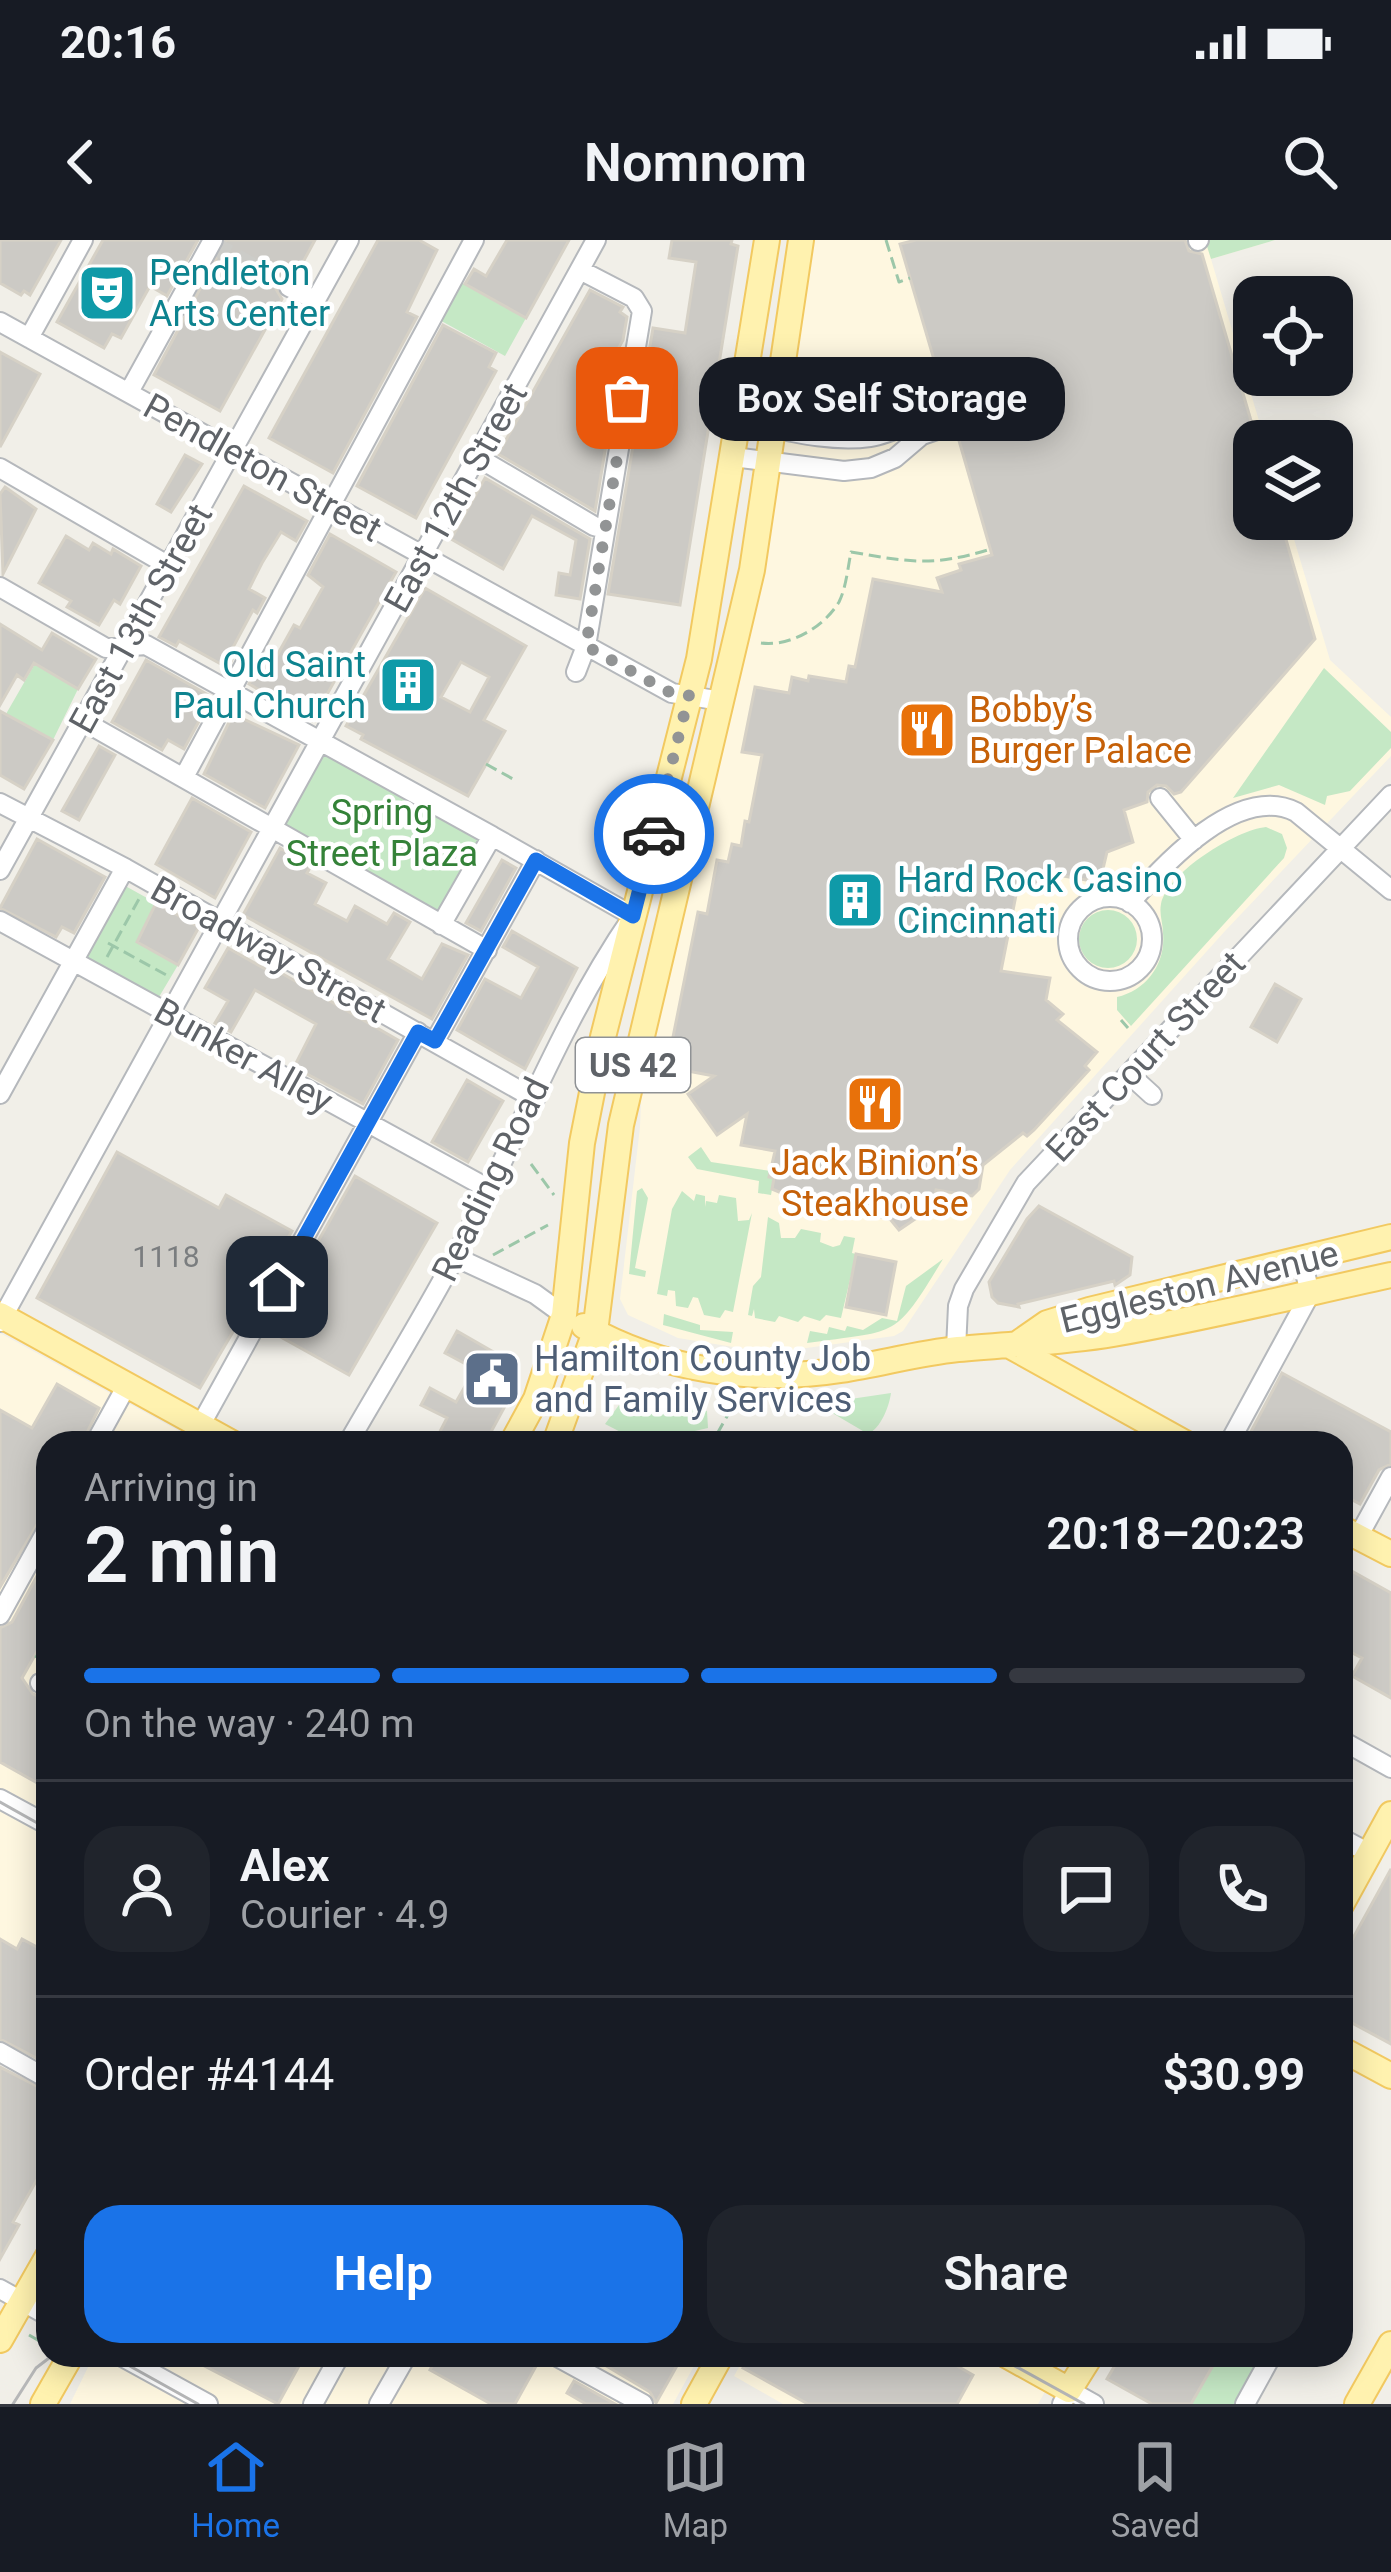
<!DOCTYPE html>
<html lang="en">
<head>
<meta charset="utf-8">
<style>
  body { margin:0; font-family:Roboto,sans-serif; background:#20242c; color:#f1f3f6; height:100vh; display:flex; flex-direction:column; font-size:45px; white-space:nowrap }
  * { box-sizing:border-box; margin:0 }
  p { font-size:39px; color:#9ea1a6 }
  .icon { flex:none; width:66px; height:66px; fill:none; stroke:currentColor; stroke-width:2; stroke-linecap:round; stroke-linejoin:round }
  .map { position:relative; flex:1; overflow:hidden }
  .sheet { position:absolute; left:36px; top:1191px; width:1317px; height:936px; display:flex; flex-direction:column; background:#171b24; border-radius:36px; box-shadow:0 6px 30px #0003 }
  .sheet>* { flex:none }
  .buttons { position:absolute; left:1233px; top:36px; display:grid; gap:24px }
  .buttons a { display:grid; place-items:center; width:120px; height:120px; border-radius:24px; background:#171b24; box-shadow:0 6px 30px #0003; font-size:60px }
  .pin { position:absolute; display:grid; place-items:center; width:102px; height:102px; color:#fff; margin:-51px; border-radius:24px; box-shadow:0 6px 18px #0006 }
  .courier { position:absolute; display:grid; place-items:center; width:120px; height:120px; margin:-60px; border:9px solid #1a73e8; border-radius:50%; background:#fff; color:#222; box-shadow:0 3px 15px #0007 }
  .bubble { position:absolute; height:84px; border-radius:36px; background:#171b24; box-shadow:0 6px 30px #0003; font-size:39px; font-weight:600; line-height:84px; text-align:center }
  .headline em { font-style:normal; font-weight:600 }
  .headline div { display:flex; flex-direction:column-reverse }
  .headline { display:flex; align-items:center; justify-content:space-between; height:204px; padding:0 48px }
  h1 { font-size:78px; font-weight:600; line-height:90px }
  .bar { display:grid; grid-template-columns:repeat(4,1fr); gap:18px 12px; align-content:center; height:144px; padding:0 48px }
  .bar i { height:15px; border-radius:9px; background:#363941 }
  .bar .on { background:#1a73e8 }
  .bar p { grid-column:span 4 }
  .line { display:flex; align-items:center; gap:30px; padding:0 48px; border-top:3px solid #363941 }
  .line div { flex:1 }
  .round { display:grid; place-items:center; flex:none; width:126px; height:126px; border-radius:36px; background:#20242c }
  .primary-button { display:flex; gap:24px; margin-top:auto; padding:24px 48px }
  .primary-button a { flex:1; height:138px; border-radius:36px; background:#1a73e8; color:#fff; font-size:48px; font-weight:600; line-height:138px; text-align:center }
  .primary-button a+a { background:#20242c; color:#f1f3f6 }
  .status { display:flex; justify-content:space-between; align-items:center; height:84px; padding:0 60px; background:#171b24; direction:ltr }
  .status svg { height:33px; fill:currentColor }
  header { display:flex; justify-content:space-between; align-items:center; height:156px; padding:0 48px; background:#171b24; font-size:54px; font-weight:600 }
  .tabs { display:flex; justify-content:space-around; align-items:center; height:168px; border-top:3px solid #363941; background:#171b24; font-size:33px; color:#9ea1a6 }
  .tabs a { display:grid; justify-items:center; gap:6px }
  .tabs .on { color:#1a73e8 }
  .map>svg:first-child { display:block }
</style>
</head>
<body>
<div class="status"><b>20:16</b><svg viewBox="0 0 49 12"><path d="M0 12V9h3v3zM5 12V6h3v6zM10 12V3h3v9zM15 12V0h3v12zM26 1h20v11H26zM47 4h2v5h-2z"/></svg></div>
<header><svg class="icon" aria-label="back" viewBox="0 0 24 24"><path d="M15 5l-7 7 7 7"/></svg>Nomnom<svg class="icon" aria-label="search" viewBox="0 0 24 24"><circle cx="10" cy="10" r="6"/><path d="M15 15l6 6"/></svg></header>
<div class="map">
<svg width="1391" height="2164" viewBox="0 0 1391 2164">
  <rect width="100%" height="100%" fill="#f1efe8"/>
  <path fill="#fef7e0" d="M799,0h476l-64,19 54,182h-11v78h34l42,141 61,57v39l-166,175 -215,239 -107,161 -9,5 -124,17 -92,-15 -50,-23 -8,-16 20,-172 5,-117 76,-309z
    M0,1093l201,110h-153v629l-48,-27z
    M94,2115h606l-27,49h-603z
    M746,2115h320l-28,49h-255l-49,-28z"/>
  <path fill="#c5e8c5" d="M1205,0h70l-64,19z
    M457,40l69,38 -21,38 -69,-38z
    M44,408l10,26 24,15 -25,51 -47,-26z
    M1324,428l67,64v16l-41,43 -23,5 -2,9 -46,-20 -46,13z
    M321,500l171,96 -51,89 -169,-95z
    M1266,587l16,7 5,14 -3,10 -153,168 -14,-16v-13c30,-7 49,-34 46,-64 0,-10 -4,-19 -2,-29 7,-32 75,-74 105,-77z
    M120,643l36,20 -19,39 41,23 -22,37 -79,-44z
    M1079 699a29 29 0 1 1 58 0a29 29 0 1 1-58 0Z
    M701,907l10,15 60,9 3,7 -3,17 -13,-2 1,-12 -62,-12 -9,-12z
    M642,948l6,10 -13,70 11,3 -1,6 -16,-3 8,-83z
    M682,951l12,10 2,-7 9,2v11l1,-6 11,2 2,-8 17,3 2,23 11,-1 3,-7 -19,99 -8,-2 -5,8 -16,-3 -6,-17 -5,-1 -5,11 -12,-2 -1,-15 -7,-1 -1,6 -10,-2 15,-85z
    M768,977l11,6 2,15h14l6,-9 20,4 -1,9 13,5 7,-2 4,-9 11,2 -3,15 4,1 -15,64 -15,-3 -6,6 -16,-5 -6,6 -19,-6 -4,6 -20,-4 -1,-9 -2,7 -4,-1 5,-29 8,-9z
    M943,1019c-49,81 -44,71 -136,84l3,-12 17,3 2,-7 16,4 2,-5 16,4 19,-12 15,3 9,-35z
    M664,1074l36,11v5l33,2 -2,11 -68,-18z
    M891,1153c-2,14 -10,35 -23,41l-51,-30z
    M650,1160l9,2v7l13,2 4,-6 31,6 1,17 -66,15 -37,-19 14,-19 29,9z
    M1219,2115h44l-28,49h-44z"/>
  <path fill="#cccac5" stroke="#d6d1c6" stroke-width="3" fill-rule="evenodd" d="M0,0h61l-31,55 -6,-4 -3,4 -21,-12z
    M103,0h95l-31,56 -17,-10 -29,52 -9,-4 -8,14 -47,-26z
    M226,0h89l-19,35 -9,-1 -9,6 -2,9 6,10 -62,112 -66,-36z
    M378,0h41l18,10 -30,62 10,5 -84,156 -64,-35z
    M507,0h62l-43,78 -61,-34 9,-15 12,7z
    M672,0h60l-1,4 7,2 -58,359 -72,-11 45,-266 32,5 11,-71 -27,-4z
    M916,0h269l4,11 13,3 55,187 -3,78h26l35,120 -134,153 -7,2 -8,-8 -9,-1 -9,7 -1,10 -23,8 9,32 -26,10 -5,21 -16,7 -40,-7 -4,17 -24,-5 -17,86 49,7 -4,22 17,14 -6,6 40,32 -12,14 4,4 -55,60 -7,6 -4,-3 -40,32 -4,24 -7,7 -36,-6 -6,23h-6l-25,17 -9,-11 -52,-11 -2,8 -64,-27 2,-11 -5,-1 6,-26 -34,-6 6,-31 -30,21 -29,-41 26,-18 -47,-9 31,-155 9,2 10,-54 11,2 4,-18 9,2 4,-25 4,1 13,-67 -20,-3 13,-65 34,6 3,-16 16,4 1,-5 37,6 3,-16 6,1 18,-88 69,13 -5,-14 24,-8 -2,-6 33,-9 -34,-118 7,-5 2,-11 -7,-19 -15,-5 -45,-153z
    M590,50l33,17 -3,5 7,5 -4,23 -37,67 24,14 -15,90 -97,-57z
    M443,85l53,28 -7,14 7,4 -80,147 -59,-32z
    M0,112l40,22 -40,73z
    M185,215l17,9 -31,48 -14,-8z
    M485,238l105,61 -10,60 -24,-4 3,-22 11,2 6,-35 -44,-24 -29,53 -52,-30z
    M244,246l63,35 -11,20 -15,-9 -19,31 -13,26 16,9 -8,15 -4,-3 -22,41 4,2 -7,15 -49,-27 -3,5 -17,-9z
    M5,247l31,22 -33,65 -3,-80z
    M330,294l66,38 -84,149 -63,-37 10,-18 4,3 7,-12 5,2 19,-34 6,3 23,-41 -15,-12z
    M66,296l23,14 4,-7 18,11 2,-5 28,17 -21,38 -6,-4 -15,25 -32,-18 4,-6 -32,-18z
    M425,348l101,58 -42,74 21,11 -37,65 -107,-57 2,-4 -17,-9zM461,422l28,15 -19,35 -29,-15z
    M0,384l42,26 10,-17 44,26 -18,30 -44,-26 -10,17 -7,-5 -17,30z
    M146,420l66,37 -28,52 -16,-9 -6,10 -50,-28z
    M0,471l53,29 -29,49 -24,-14z
    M233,474l66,31 -34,63 -61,-34z
    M99,506l16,9 -36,65 -17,-9z
    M192,558l59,34 -36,66 -59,-34z
    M37,599l68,38 -31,56 -12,-6 -6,10 -56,-29z
    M280,608l31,18 -4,7 19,10 -11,21 32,17 8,-15 32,18 7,-11 16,9 -22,37 34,20 20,-35 26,11 -36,64 -189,-104z
    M502,620l14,8 -35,63 -15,-8z
    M156,663l43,24 -21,38 -41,-23z
    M512,691l65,37 -52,101 -68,-39 28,-51 36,19 17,-31 -35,-20z
    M228,708l39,22 2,-4 129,74 -35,64 -69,-37 22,-43 -61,-34 -24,42 -16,-9 13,-22 -23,-13z
    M1275,744l26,15 -24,43 -26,-15z
    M467,840l36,21 -35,61 -36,-20z
    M117,912l102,56 7,-13 66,36 -92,157 -163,-90z
    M355,936l82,47 -88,152 -81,-45z
    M1039,966l93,51 -2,18 -15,10 -1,-4 -96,23 1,3 -21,-4 -6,-6 -3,-15 38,-63z
    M856,1014l40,8 -10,53 -40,-8z
    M457,1091l61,35 -7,29 -26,48h-51l13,-25 -26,-13 9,-17 26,14 19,-33 -30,-16z
    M1282,1133l109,59v32l-12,6 -19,34 -19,-10v-51l-95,-2z
    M57,1144l42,24 -17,35h-34v63l-48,81v-177l32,18z
    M48,1316v76l-26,46 11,16 15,6v89l-48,-27v-134l12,-6z
    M1341,1325l50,28v105l-39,-22 10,-18 -21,-11z
    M1391,1629v175l-50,-27v-57z
    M0,1699l17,10 5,-10 26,14v111l-48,-25z
    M0,1827l48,25v68l-35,62 6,3 -19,34z
    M183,2115h122l-27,49z
    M438,2115h103v2l-26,47h-24l-61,-34z
    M588,2115h95l-27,48 -6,-11z
    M751,2115h187l35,20 -16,29h-149l-65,-36z
    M1121,2115h98l-28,49h-39l-45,-25z
    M574,2141l41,23h-29l-19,-11z"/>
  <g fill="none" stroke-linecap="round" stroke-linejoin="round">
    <path stroke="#ccccc8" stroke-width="18" stroke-dasharray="18 9" stroke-linecap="butt" d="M213,5l76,42"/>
    <g stroke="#b5b8bc" stroke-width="22">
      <path id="minor" d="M1198,1l1,-1
        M289,47l26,13
        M0,82l672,371 49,8
        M29,98l54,-98
        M129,152l84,-152
        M739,181c42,8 88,22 131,16 27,-4 51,-22 79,-27
        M477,217l117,69 11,3
        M733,217l111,14 27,-3 24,-10 27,-23 32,-11
        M0,228l169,98
        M0,347l106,61 40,-3 346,191
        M576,432l10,-26 56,-335 -8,-13 -54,-28
        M83,481l404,229
        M184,537l290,-537
        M1160,558l34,42
        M0,563l125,65 410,231
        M0,630l349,-630
        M1068 699a42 42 0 1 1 84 0a42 42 0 1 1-84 0Z
        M1130,663c34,-39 108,-120 166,-91l95,78
        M0,681l487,267
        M435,801l101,-181
        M1129,834l23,21
        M0,854l125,-226
        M455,1017l80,37 29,21
        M0,1082l596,-1082
        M956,1109l2,-43 6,-17 62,-106 365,-388
        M200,1186l218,-394
        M95,1203l32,-58
        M348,1203c35,-61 73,-122 106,-184 61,-114 105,-236 179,-343l-141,-80 -51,89
        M1229,1203l81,-149 -8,-35
        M1358,1297l33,-60
        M0,1375l48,-87
        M40,1443l8,4
        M1341,1500l50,28
        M0,1559l48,26
        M1341,1598l28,15
        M0,1812l48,27
        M0,2049l48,27
        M119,2115l89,49
        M554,2115l89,49
        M313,2164l27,-49
        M379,2164l28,-49
        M1062,2164l7,-14 25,14
        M1245,2164l27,-49"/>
    </g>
    <g stroke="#f2c960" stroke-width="28">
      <path id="major" d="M0,1075l232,128
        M584,1086c78,44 168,58 257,44 39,-6 78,-17 117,-21 52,-5 103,-6 155,-15 93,-16 186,-39 278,-59
        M1014,1106l33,-23 42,-13 302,-73
        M1012,1107l173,96
        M512,1203l24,-44 28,-84 18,-172 21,-106 96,-378 68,-419
        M555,1203l40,-111 26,-207 131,-555 49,-330
        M1341,1288l50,26
        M1341,1665l50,-91
        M1341,1809l50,27
        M0,2100l48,-84
        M1006,2115l63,35 22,-35
        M43,2164l28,-49
        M694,2164l27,-49
        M1357,2164l34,-60"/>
    </g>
    <path stroke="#9cc7a9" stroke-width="3" stroke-dasharray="12 6" stroke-linecap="butt" d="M886,0l13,42 11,-4
      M761,403c29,4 63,-16 78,-41 7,-14 9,-35 12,-50 58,10 82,15 140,-3
      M486,524l27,15
      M1010,686l44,7
      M108,703l60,33
      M107,717l33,-60
      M1121,780l7,8
      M531,924l23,31
      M493,1015l55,-30
      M717,1194l17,-30
      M157,1203l6,-12
      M35,1416l13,7
      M29,2095l14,8"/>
    <use href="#minor" stroke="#fff" stroke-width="18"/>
    <use href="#major" stroke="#fff2af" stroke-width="24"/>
    <path stroke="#b6b7b8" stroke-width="3" d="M0,1562l48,27
      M110,2115l88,49
      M995,2115l89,49
      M13,2164l23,-36 17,-13"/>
  </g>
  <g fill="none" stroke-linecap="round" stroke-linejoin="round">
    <path stroke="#929495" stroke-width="12" stroke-dasharray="0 21.6" d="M627,158l-41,248 85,47 18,2 -35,139"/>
    <path stroke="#1a73e8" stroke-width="15" d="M277,1047l141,-255 17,9 101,-181 97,56 21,-82"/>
  </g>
  <defs>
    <g id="theatre-square" transform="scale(3)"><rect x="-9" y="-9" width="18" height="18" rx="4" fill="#0f9aa8" stroke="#fff"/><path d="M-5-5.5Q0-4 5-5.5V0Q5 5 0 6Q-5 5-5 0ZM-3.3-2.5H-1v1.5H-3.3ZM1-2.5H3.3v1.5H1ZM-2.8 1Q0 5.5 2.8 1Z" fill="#fff"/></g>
    <g id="building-square" transform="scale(3)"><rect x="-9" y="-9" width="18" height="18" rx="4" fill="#0f9aa8" stroke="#fff"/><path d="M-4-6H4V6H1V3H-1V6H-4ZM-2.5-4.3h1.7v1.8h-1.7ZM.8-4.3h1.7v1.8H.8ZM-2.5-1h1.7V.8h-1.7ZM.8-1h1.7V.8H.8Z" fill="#fff"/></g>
    <g id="restaurant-square" transform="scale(3)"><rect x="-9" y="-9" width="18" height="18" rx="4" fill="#e8710a" stroke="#fff"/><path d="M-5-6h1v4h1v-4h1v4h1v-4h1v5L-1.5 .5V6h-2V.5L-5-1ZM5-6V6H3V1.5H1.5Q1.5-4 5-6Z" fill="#fff"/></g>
    <g id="civic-square" transform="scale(3)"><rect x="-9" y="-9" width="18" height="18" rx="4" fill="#5c6f8a" stroke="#fff"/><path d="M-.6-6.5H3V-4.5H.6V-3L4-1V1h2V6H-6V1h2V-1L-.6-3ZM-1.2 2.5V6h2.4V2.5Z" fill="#fff"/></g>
  </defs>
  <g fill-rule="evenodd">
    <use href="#theatre-square" x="107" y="53"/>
    <use href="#building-square" x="408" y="445"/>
    <use href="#restaurant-square" x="927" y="490"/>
    <use href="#building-square" x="855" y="660"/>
    <use href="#restaurant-square" x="875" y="864"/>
    <use href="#civic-square" x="492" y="1139"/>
  </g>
  <g text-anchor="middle" stroke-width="9" stroke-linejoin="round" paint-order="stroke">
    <g font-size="30" fill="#7a7d7f">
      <text x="166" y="1027">1118</text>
    </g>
    <rect fill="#fff" stroke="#8f9295" stroke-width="3" x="576" y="798" width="114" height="54" rx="9"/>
    <g font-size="33" font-weight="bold" fill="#5f6368">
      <text x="633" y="837">US 42</text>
    </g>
    <g font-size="36" fill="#0d838f" stroke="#fff" text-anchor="start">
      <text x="149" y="45">Pendleton<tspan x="149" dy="41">Arts Center</tspan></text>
      <text x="366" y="437" text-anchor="end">Old Saint<tspan x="366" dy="41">Paul Church</tspan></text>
      <text x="897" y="652">Hard Rock Casino<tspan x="897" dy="41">Cincinnati</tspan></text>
    </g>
    <g font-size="36" fill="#5f6368" stroke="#fff">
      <text transform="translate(263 227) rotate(29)" y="13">Pendleton Street</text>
      <text transform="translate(455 257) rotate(-61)" y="13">East 12th Street</text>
      <text transform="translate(140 378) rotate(-61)" y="13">East 13th Street</text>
      <text transform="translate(269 709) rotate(29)" y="13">Broadway Street</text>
      <text transform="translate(244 815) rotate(29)" y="13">Bunker Alley</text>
      <text transform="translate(1145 816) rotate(-47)" y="13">East Court Street</text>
      <text transform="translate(490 939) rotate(-64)" y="13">Reading Road</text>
      <text transform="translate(1199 1046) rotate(-14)" y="13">Eggleston Avenue</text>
    </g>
    <g font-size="36" fill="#c56008" stroke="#fff" text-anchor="start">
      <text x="969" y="482">Bobby’s<tspan x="969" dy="41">Burger Palace</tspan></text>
      <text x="875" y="935" text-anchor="middle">Jack Binion’s<tspan x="875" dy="41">Steakhouse</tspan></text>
    </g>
    <g font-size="36" fill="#348238" stroke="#fff">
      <text x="382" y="585">Spring<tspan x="382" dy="41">Street Plaza</tspan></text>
    </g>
    <g font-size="36" fill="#4e5e75" stroke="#fff" text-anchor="start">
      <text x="534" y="1131">Hamilton County Job<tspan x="534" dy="41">and Family Services</tspan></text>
    </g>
  </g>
</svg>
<div class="buttons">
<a><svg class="icon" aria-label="locate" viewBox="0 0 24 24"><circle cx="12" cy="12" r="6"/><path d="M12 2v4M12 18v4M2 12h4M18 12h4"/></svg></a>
<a><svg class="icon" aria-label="layers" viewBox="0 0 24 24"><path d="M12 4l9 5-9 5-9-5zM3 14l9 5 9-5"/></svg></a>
</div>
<div class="pin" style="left:627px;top:158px;background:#ea580c"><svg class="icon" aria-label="bag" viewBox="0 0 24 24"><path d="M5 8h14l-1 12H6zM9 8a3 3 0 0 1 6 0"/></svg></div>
<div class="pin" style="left:277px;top:1047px;background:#1f2937"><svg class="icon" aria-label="home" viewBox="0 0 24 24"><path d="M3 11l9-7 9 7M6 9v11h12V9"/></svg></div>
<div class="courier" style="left:654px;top:594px"><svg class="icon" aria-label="car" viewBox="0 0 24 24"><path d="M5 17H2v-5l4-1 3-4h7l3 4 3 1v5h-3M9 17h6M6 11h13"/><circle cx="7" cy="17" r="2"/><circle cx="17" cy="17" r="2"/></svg></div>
<div class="bubble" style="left:699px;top:117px;width:366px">Box Self Storage</div>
<section class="sheet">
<div class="headline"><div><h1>2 min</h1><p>Arriving in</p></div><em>20:18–20:23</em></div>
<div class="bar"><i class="on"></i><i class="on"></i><i class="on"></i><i></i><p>On the way · 240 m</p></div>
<div class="line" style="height:216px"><a class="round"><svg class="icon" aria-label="person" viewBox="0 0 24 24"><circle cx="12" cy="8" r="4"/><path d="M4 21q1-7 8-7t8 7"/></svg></a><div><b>Alex</b><p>Courier · 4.9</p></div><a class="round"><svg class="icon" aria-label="chat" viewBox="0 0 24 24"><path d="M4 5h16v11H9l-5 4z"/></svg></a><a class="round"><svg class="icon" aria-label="phone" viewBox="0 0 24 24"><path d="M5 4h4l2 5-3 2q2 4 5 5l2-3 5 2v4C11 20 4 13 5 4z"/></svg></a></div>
<div class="line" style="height:156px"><div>Order #4144</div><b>$30.99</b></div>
<div class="primary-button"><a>Help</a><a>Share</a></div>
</section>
</div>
<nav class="tabs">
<a class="on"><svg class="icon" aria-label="home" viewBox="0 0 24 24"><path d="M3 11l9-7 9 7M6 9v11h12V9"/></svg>Home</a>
<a><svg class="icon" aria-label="map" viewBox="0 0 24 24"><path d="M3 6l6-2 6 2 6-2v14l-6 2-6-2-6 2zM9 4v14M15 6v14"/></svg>Map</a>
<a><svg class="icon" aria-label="saved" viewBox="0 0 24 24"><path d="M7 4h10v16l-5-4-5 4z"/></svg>Saved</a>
</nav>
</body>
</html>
